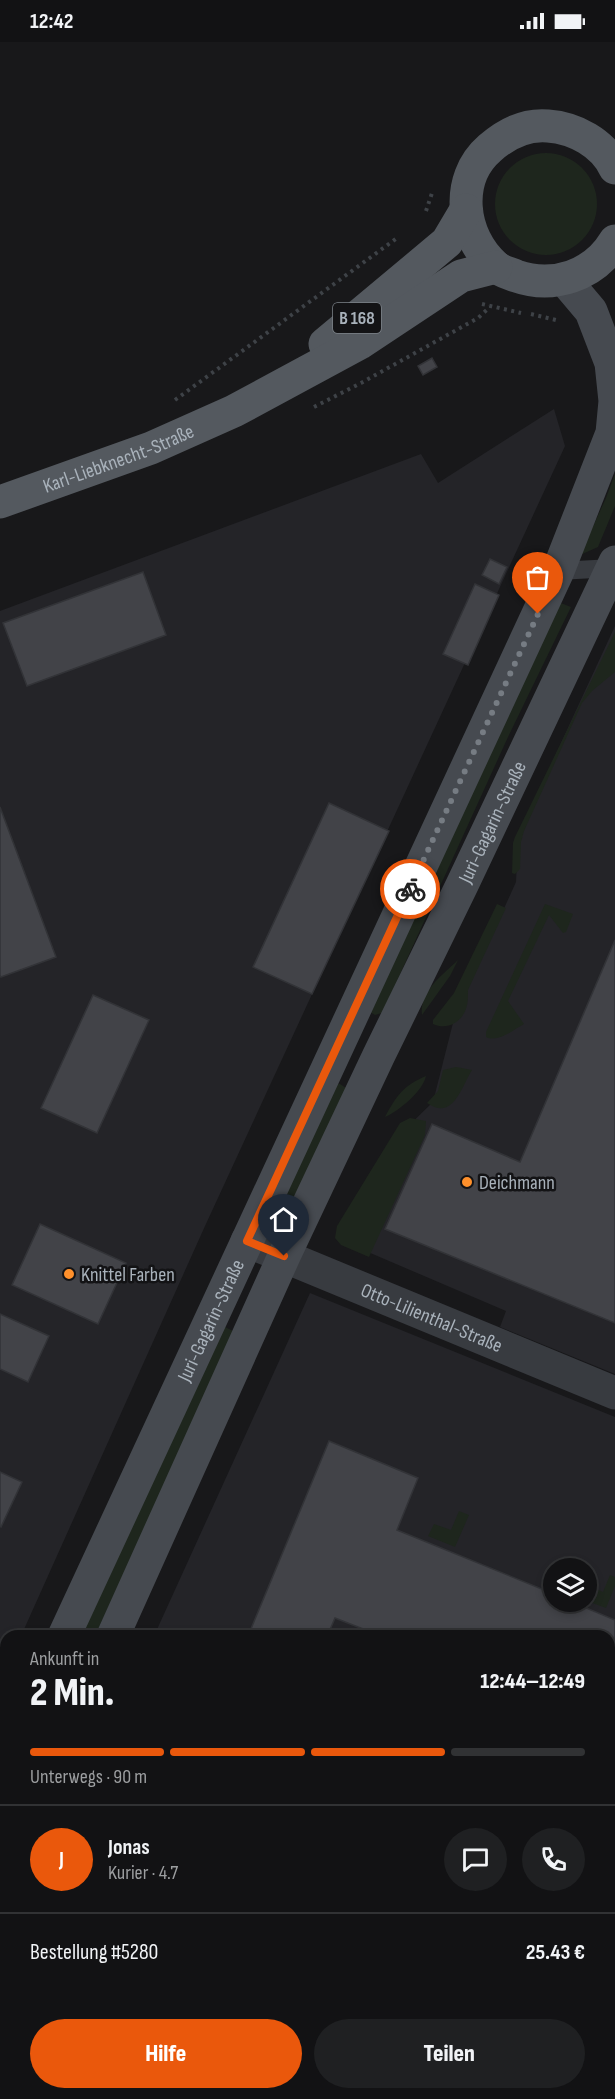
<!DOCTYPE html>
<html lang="de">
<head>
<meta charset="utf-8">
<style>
  body { margin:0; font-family:"Sofia Sans Condensed",sans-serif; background:#1f2022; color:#f1f3f6; height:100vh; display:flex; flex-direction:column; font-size:22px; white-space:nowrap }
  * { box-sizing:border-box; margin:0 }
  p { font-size:20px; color:#9c9ea0 }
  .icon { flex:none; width:33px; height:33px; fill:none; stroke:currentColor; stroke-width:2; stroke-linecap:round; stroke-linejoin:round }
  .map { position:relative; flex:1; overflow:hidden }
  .side { position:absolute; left:0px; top:1588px; width:615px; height:470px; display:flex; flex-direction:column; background:#121214; border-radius:18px 18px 0 0; box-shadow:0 3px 9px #0003,0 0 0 2px #313234 }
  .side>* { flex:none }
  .fabs { position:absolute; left:543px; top:1516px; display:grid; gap:12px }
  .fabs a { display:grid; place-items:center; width:54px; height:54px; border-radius:50%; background:#121214; box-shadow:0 3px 9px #0003,0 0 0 2px #313234; font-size:30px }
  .pin { position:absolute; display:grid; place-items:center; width:51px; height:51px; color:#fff; margin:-62px -26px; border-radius:50% 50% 50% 0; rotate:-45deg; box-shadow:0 0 6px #0007 }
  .pin .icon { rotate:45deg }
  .courier { position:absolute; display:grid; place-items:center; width:60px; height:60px; margin:-30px; border:4px solid #ea580c; border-radius:50%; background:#fff; color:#222; box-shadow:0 2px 8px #0007 }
  .headline em { font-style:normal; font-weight:800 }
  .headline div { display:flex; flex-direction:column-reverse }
  .headline { display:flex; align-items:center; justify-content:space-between; height:102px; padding:0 30px }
  h1 { font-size:39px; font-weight:800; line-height:45px }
  .bar { display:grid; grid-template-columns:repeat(4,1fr); gap:9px 6px; align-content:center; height:72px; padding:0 30px }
  .bar i { height:8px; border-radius:4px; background:#313234 }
  .bar .selected { background:#ea580c }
  .bar p { grid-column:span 4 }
  .line { display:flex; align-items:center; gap:15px; padding:0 30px; border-top:2px solid #313234 }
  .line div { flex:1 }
  .round { display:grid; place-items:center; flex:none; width:63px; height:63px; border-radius:32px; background:#1f2022 }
  .cta { display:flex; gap:12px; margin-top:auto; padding:12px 30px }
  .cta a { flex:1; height:69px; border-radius:36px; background:#ea580c; color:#fff; font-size:24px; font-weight:800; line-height:69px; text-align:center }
  .cta a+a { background:#1f2022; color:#f1f3f6 }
  .status { display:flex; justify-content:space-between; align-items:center; height:42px; padding:0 30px; background:#121214; direction:ltr }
  .status svg { height:16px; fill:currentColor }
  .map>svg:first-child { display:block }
</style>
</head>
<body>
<div class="status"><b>12:42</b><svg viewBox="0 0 49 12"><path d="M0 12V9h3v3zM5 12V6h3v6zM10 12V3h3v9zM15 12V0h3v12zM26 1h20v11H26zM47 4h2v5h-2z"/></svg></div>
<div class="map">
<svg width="615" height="2057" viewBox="0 0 615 2057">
  <rect width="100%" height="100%" fill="#18181a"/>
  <path fill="#242428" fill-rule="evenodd" d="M554,367l11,37 -360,780 -184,410h-15v33l-6,13v-1071l421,-157 17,29z
    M615,584v748l-115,-47 6,-16 -152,-65 37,-103 42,-41 21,-83 62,-137 2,-46z
    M310,1251l305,124v597l-6,-3v-375h-455zM554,1527h32v33h-32z"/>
  <path fill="#1e261d" d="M495 162a51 51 0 1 1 102 0a51 51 0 1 1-102 0Z
    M615,432v32l-17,41 -18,8 26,-57z
    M558,560l13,5 -63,130 -122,268 -4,8 -7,2 -5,-3z
    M615,590v40l-23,19 -10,12 -58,128 -3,11 -1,27 -5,5 -3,-1 1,-30 2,-6z
    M497,862l9,4 -38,82c0,5 0,11 -1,15 -3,16 -19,26 -34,19v-4l21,-27z
    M545,862l28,10 -7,18 -3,1 -14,-18 -41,86 16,23c-11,6 -26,19 -38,13v-5z
    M458,918l-8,16 -28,39c-3,-24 21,-40 36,-55z
    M456,1025l16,3c-11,18 -19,51 -45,33l11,-12 5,-21z
    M426,1034c-3,15 -27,35 -41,41 12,-22 18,-31 41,-41z
    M336,1042h4l6,4 -66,142 -5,1 -5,-6z
    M410,1076l16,3 -1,14 -56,122 -28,-12 -6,-7 2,-12 63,-103z
    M223,1284l12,6 -140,304h-16z
    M459,1469l10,4 -14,32 -27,-11 6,-12 17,6z
    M610,1533l5,2v9l-9,22 -19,-7v-16l16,7z
    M6,1918v134h74l-2,5h-78v-126z
    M101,2052h278l-2,5h-278z
    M396,2052h137l-2,5h-137z"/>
  <path fill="#424348" stroke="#323337" stroke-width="1.5" d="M432,316l5,9 -14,8 -5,-9z
    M490,517l17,8 -8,17 -17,-9z
    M143,530l23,63 -139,51 -24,-63z
    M475,542l24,11 -31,70 -25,-11z
    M329,761l60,28 -77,163 -59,-27z
    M0,765l56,150 -55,20 -1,-2z
    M615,898v383l-230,-94 47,-105 88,38z
    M93,953l56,25 -52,113 -56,-25z
    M40,1182l86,39 -28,61 -86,-39z
    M0,1272l49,22 -21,46 -28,-13z
    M329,1399l89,37 -21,52 157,64v8h18l43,18v113l-6,-2v-95h-228l-46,-18 -6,14 10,4h-91z
    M0,1430l22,10 -21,45 -1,-1z
    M448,2052h21l-2,5h-20z"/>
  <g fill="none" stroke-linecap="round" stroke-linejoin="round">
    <path stroke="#3e4247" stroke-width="4" stroke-dasharray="3 4.5" stroke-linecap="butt" d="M426,169l7,-21
      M482,262l39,9
      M531,272l25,6
      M175,358l222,-162
      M314,365l47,-24 117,-65 12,-11
      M88,2057l2,-5
      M386,2057l3,-5"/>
    <path stroke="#383b40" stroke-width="18" d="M558,529l55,-3
      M568,2057l2,-5"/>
    <g stroke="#383b40" stroke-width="33">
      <path id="s1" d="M247,1199l368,152"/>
      <path d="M609,2007l6,2"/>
    </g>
    <g stroke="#464a50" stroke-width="33">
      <path id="s2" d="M64,1594l494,-1065 54,-138 3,-32 -4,-38 -20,-52 -27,-32"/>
      <path id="s3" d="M113,1594l171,-380 94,-199 85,-174 152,-321"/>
      <path d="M0,1732l6,-13"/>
      <path d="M0,1843l6,-13"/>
    </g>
    <g stroke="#54595f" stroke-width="33">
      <path d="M615,126c-12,-25 -40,-40 -67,-42 -22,-2 -42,8 -58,22 -36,31 -29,88 5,118 5,5 14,7 21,10 37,13 78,0 99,-35"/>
      <path d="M325,302l122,-102 19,-32"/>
      <path id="s4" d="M0,460l151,-54 83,-37 126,-68 101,-67 35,-9"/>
    </g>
  </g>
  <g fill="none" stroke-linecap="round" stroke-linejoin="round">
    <path stroke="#767c83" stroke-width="6" stroke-dasharray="0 10.8" d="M410,847l128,-275"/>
    <path stroke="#ea580c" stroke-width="8" d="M284,1214l-37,-15 163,-352"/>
  </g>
  <g fill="#ff902b" stroke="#131315" stroke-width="2">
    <circle cx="467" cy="1140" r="6"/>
    <circle cx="69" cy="1232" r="6"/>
  </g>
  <g text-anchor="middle" stroke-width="5" stroke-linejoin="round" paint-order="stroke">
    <rect fill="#131315" stroke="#7c8289" stroke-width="1.5" x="333" y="261" width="48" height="30" rx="4.5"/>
    <g font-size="18" font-weight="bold" fill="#a9b2bb">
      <text x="357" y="282">B 168</text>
    </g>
    <g font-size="20" fill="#a9b2bb" stroke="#131315">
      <text dy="7" stroke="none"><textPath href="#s4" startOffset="126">Karl-Liebknecht-Straße</textPath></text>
      <text dy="7" stroke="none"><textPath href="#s3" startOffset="898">Juri-Gagarin-Straße</textPath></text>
      <text dy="7" stroke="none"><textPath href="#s1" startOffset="200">Otto-Lilienthal-Straße</textPath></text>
      <text dy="7" stroke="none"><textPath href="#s2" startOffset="348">Juri-Gagarin-Straße</textPath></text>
    </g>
    <g font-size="20" fill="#a9b2bb" stroke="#131315" text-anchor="start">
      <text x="479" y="1147">Deichmann</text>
      <text x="81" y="1239">Knittel Farben</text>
    </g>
  </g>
</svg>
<div class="fabs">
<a><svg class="icon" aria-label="layers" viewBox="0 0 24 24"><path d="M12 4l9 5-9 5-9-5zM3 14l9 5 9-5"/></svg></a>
</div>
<div class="pin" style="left:538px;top:572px;background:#ea580c"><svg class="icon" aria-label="bag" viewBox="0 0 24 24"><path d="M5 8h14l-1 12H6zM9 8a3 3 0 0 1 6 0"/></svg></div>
<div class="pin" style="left:284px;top:1214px;background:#1f2937"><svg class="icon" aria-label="home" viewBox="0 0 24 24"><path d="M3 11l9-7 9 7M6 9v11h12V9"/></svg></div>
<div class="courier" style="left:410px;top:847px"><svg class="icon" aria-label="bike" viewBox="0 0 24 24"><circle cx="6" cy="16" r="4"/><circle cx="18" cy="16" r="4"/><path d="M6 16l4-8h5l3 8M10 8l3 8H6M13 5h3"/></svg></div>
<section class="side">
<div class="headline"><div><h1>2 Min.</h1><p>Ankunft in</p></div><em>12:44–12:49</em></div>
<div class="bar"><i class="selected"></i><i class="selected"></i><i class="selected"></i><i></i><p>Unterwegs · 90 m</p></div>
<div class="line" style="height:108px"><b class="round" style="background:#ea580c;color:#fff">J</b><div><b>Jonas</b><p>Kurier · 4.7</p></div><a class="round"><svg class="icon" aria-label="chat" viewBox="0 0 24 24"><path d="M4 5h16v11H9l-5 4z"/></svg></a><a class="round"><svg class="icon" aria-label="phone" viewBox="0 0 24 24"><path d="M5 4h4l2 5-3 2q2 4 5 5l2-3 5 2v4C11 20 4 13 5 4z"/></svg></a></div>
<div class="line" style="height:78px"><div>Bestellung #5280</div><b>25.43 €</b></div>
<div class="cta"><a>Hilfe</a><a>Teilen</a></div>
</section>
</div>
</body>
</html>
